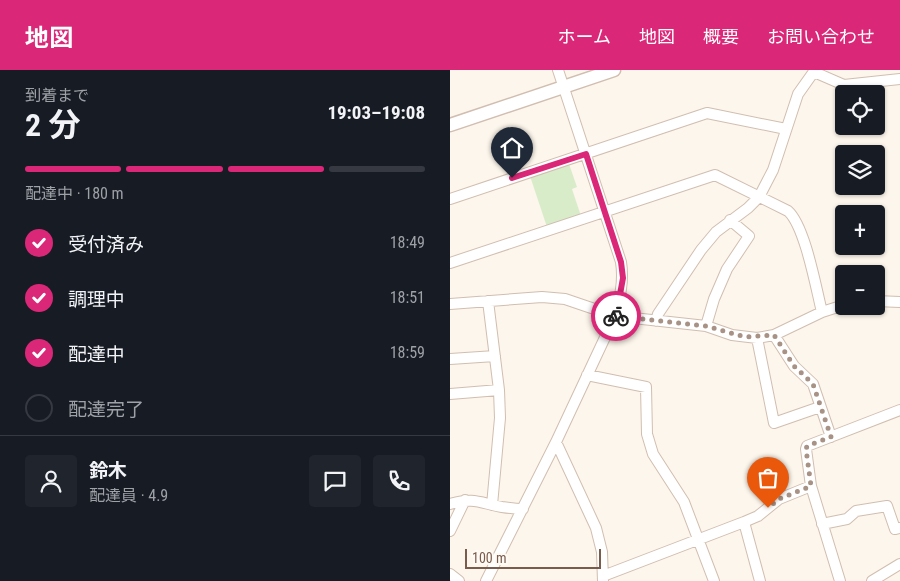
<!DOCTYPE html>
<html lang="ja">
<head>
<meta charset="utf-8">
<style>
  body { margin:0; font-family:"Roboto Condensed","Noto Sans JP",sans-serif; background:#20242c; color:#f1f3f6; height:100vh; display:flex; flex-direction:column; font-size:19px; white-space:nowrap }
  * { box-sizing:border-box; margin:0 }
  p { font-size:16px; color:#9ea1a6 }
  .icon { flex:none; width:28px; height:28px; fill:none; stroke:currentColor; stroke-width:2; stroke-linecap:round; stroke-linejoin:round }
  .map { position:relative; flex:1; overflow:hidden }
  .details { display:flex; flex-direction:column; background:#171b24; width:450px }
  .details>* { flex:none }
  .fabs { position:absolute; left:385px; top:15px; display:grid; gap:10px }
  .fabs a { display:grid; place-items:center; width:50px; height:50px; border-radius:5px; background:#171b24; box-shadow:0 1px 4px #0004; font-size:25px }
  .scale { position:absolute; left:15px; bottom:12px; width:136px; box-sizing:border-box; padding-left:5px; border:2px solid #7a5c4d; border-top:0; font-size:14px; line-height:18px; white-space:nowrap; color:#7a5c4d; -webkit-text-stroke:4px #fffaf3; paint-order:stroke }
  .pin { position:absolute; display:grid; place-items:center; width:42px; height:42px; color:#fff; margin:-51px -21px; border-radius:50% 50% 50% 0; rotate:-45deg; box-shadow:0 0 5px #0007 }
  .pin .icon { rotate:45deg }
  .courier { position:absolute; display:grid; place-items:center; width:50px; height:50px; margin:-25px; border:4px solid #db2777; border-radius:50%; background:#fff; color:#222; box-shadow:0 1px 6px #0007 }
  .overview em { font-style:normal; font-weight:700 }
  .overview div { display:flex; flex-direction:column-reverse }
  .overview { display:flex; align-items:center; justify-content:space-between; height:85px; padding:0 25px }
  h1 { font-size:32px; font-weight:700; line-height:38px }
  .bar { display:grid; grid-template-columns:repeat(4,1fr); gap:8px 5px; align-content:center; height:60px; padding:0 25px }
  .bar i { height:6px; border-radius:4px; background:#363941 }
  .bar .active { background:#db2777 }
  .bar p { grid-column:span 4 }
  .line { display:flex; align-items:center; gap:12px; padding:0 25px; border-top:1px solid #363941 }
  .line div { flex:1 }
  .round { display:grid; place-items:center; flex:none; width:52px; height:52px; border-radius:5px; background:#20242c }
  ol { padding:0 25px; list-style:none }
  li { display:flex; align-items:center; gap:15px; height:55px }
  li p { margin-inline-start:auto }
  li .icon { padding:5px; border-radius:50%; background:#db2777; color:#fff; stroke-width:4 }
  li:last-child { color:#9ea1a6 }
  li i { width:28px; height:28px; border:2px solid #363941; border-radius:50% }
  header { display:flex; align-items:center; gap:30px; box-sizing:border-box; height:70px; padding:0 25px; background:#db2777; color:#fff }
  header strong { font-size:24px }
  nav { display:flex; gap:28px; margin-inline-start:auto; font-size:18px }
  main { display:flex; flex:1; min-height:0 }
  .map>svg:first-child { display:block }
</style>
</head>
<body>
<header>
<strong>地図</strong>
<nav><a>ホーム</a><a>地図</a><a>概要</a><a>お問い合わせ</a></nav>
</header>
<main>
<section class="details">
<div class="overview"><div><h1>2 分</h1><p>到着まで</p></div><em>19:03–19:08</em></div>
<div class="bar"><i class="active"></i><i class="active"></i><i class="active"></i><i></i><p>配達中 · 180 m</p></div>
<ol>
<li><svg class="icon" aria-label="check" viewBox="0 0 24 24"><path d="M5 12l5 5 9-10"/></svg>受付済み<p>18:49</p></li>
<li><svg class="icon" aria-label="check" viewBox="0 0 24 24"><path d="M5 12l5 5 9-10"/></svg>調理中<p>18:51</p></li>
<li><svg class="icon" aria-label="check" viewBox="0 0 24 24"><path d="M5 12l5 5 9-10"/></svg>配達中<p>18:59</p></li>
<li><i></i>配達完了</li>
</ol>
<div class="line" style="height:90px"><a class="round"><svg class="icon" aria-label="person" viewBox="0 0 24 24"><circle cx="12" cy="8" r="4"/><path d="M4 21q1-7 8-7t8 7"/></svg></a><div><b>鈴木</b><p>配達員 · 4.9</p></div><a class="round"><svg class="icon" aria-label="chat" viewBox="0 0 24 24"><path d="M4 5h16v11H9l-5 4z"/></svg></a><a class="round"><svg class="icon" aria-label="phone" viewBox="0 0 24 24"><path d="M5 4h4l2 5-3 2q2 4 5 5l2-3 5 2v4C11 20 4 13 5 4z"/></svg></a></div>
</section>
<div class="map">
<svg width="450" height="511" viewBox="0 0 450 511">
  <rect width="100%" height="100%" fill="#fdf6ec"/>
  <path fill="#d8ecc9" d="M119,94l8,23 -5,2 9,27 -34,11 -17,-51z"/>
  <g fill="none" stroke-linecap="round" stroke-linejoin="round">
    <g stroke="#d1beb0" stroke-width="12">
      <path id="minor" d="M108,0l63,192c3,19 -1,35 -6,54l-59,126 40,86 6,24 1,29
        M364,2l30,13 56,-6
        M0,129l257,-86 79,16
        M0,193l265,-88 73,36c17,15 28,77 34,101
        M38,231l11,89 1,28 -8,87
        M426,231l24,1
        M0,234l92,-7 23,2 50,17 91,10 26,9 25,3 17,-3 48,-23 22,-7
        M206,251l2,-7 43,-64 15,-18 32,-24 11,-11 14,-27 25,-76 17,-24
        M256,256l8,-27 13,-30 22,-33 -19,-16
        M324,265l20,31 19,18 18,53
        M307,268l17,85 46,-16
        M0,289l45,-3
        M137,305l59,12 1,47 6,20 31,48 30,79
        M0,324l49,-4
        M0,434c24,-7 30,-1 52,3 7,1 14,2 21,2
        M294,452l16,59
        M372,454l25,-5 9,-8 31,-5 8,23 5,-1
        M0,461l15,-31
        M0,504l9,7
        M153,506l141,-54 14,-6 21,-17 32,-13
        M36,511l70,-139
        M390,511l-29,-95 -5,-37 1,-3 93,-36
        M422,511l28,-17"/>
    </g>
    <g stroke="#d1beb0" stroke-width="15">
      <path id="tertiary" d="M0,55l164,-55"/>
    </g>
    <use href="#minor" stroke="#fff" stroke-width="10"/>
    <use href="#tertiary" stroke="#fff" stroke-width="12"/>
  </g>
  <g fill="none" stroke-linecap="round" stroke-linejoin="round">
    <path stroke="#a89285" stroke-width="5" stroke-dasharray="0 9" d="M166,246l90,10 39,11 29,-2 20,31 19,18 18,53 -24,9 -1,3 5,37 -32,13 -11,9"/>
    <path stroke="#db2777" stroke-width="6" d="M62,108l74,-24 35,108 2,16 -7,38"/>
  </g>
</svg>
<div class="fabs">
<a><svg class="icon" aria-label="locate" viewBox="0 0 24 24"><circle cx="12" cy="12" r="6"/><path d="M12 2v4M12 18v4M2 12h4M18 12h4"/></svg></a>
<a><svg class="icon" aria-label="layers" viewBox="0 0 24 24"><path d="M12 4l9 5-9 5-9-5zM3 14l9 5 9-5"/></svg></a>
<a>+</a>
<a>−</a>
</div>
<div class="scale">100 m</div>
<div class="pin" style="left:318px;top:438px;background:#ea580c"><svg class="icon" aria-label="bag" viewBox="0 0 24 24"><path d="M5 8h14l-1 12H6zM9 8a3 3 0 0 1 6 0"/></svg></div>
<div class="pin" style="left:62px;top:108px;background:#1f2937"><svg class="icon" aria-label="home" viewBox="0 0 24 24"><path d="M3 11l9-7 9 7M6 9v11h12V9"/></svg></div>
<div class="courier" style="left:166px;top:246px"><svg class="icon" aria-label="bike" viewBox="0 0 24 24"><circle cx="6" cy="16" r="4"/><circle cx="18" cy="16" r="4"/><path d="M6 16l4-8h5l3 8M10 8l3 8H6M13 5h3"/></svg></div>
</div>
</main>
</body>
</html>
